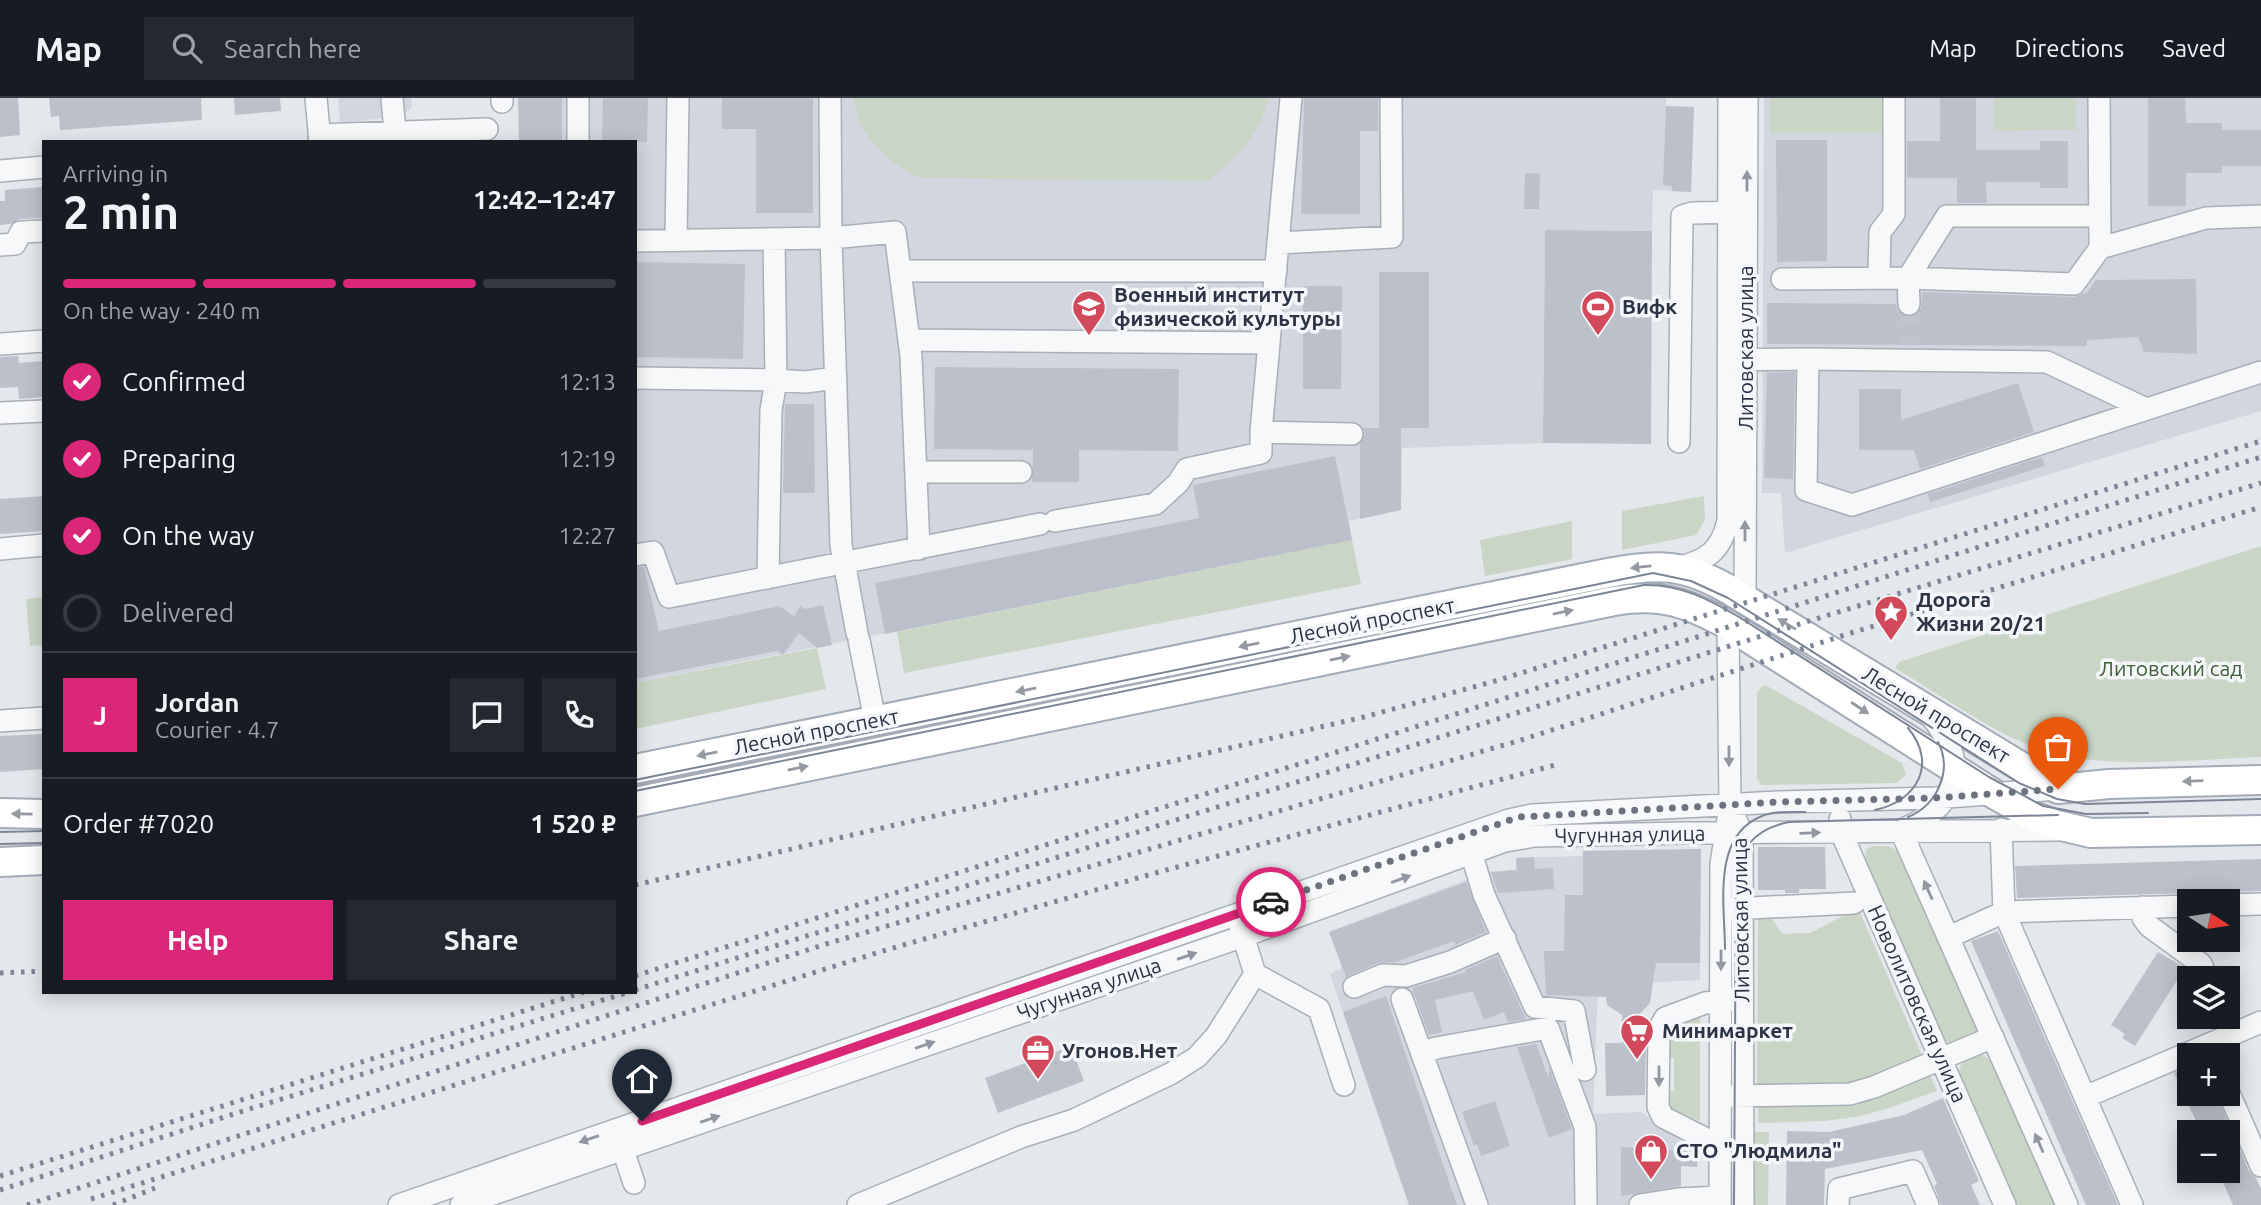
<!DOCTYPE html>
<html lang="en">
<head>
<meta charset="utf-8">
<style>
  body { margin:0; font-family:Ubuntu,sans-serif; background:#242831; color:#f1f3f6; height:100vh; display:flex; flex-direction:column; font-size:26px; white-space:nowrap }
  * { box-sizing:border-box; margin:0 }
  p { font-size:23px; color:#9ea1a6 }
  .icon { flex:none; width:38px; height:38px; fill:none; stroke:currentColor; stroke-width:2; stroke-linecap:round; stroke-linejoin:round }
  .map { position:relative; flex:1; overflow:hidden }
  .panel { position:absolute; left:42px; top:42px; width:595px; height:854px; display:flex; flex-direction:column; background:#171b24; border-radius:0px; box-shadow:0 4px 18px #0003 }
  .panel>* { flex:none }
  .needle { width:46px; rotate:102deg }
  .tools { position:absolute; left:2177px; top:791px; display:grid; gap:14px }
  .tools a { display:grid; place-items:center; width:63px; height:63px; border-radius:0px; background:#171b24; box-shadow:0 4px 18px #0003; font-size:35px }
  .pin { position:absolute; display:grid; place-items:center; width:60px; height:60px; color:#fff; margin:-72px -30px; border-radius:50% 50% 50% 0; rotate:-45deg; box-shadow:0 0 7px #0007 }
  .pin .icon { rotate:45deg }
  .courier { position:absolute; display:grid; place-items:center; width:70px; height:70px; margin:-35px; border:5px solid #db2777; border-radius:50%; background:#fff; color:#222; box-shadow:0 2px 9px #0007 }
  .summary em { font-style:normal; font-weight:700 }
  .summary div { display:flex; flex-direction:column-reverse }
  .summary { display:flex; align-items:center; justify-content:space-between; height:119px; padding:0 21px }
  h1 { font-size:46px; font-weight:700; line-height:52px }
  .bar { display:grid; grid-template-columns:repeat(4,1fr); gap:10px 7px; align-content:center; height:84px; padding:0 21px }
  .bar i { height:9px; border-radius:5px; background:#363941 }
  .bar .on { background:#db2777 }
  .bar p { grid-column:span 4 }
  .line { display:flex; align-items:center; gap:18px; padding:0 21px; border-top:2px solid #363941 }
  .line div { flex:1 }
  .round { display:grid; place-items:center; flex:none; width:74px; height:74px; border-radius:0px; background:#242831 }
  ol { padding:0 21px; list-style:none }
  li { display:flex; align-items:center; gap:21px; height:77px }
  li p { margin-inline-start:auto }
  li .icon { padding:7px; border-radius:50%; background:#db2777; color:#fff; stroke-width:4 }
  li:last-child { color:#9ea1a6 }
  li i { width:38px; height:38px; border:4px solid #363941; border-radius:50% }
  .cta { display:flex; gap:14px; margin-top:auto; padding:14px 21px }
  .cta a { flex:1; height:80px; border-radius:0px; background:#db2777; color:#fff; font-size:28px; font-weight:700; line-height:80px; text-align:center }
  .cta a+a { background:#242831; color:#f1f3f6 }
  header { display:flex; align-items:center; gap:42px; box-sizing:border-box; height:98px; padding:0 35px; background:#171b24; border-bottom:2px solid #363941 }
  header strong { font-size:33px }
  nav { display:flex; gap:38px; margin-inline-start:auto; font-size:24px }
  .search { width:490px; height:63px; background:#242831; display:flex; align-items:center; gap:18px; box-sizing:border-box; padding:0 24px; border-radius:0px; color:#9ea1a6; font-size:26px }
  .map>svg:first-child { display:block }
</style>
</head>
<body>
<header>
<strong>Map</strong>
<div class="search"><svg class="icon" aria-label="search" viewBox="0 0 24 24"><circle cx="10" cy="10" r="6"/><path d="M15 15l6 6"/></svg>Search here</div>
<nav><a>Map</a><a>Directions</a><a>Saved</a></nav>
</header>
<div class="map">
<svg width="2261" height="1107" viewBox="0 0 2261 1107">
  <rect width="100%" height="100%" fill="#e4e7ec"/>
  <path fill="#d2d6de" d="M338,0h73l1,9 -10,9 -62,7z
    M519,0h1147v8l28,1 -3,85 -38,-2 -1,41 -107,-1 -2,213 -141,5 -1,62 -52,11 3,19 -717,143v-541h-116z
    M1764,0h497v313l-476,142 -4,-60h-19z
    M1701,751l-1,131 -102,5 -5,129 48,-2 57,40 -1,15 -16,-1 -3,39h-269l-79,-231 12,-6 -13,-36 158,-60 29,-2v-12l66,-2 1,-5z"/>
  <path fill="#c9d6c5" d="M854,0h416c-14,39 -30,58 -63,83l-288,-3c-32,-18 -61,-41 -65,-80z
    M1770,0h119v35h-119z
    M1994,0h82v32l-82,1z
    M1704,398l1,24 -9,15 -74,15v-39z
    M1572,423v38l-87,17 -5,-36z
    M1352,442l9,44 -457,89 -7,-41z
    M2261,448v211c-65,2 -150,13 -212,-5 -50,-14 -108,-57 -154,-84l4,-6z
    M44,499v48l-14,1 -4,-47z
    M817,550l9,41 -191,40v-46z
    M1762,588h5l135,77 4,11 -9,9 -136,2 -4,-7v-85z
    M1873,748h15l11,5 79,178 -2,6 -25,10 -9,-7 -78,-178 3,-11z
    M1858,810l66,152 -67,26h-100l1,-173h11l13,21 28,-1z
    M1700,918v105l-32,-14 -5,-16h11v-33h-11c4,-30 9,-34 37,-42z
    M1976,957h7l11,7 62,143h-41l-57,-130 3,-11z
    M1930,977l7,16 -54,19 -27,7 -32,4 -66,2v-18l95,-3z
    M1750,1034h19l-1,73h-13l-5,-4z"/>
  <path fill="#bbc0ca" d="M0,0h18l2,37 -20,2z
    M49,0h152l1,22 -142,10 -1,-14 -8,1z
    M234,0h46l1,13 -46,4z
    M518,0h44v44h-43z
    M603,0h45l-1,44h-45z
    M722,0h91v115h-57v-84h-34z
    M1304,0h74v33h-18v83h-59z
    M1940,0h36v52h64v-9h28v47h-28v-6h-54l1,21h-30v-25h-50v-37h33z
    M2148,0h37l1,25h36v7h39v36h-39v7h-36v33h-38z
    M1666,8l28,1 -3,85 -19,-1v-5l-9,-1z
    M1776,42h51v121l-50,1z
    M1525,75l15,1 -1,35h-15z
    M44,89v31l-24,1 -9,5 -11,1v-24h5v-11z
    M1545,132l107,1 -1,213 -108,-1z
    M635,164l110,2 -2,95 -108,-2z
    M1379,174h50v156h-28v82l-41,9v-75l5,-9 -2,-7h16z
    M2196,181l1,75 -53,-2 -6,-15 -51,3v6l-320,-2v-41l129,1 2,8 12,5 11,-8 1,-17 152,5 13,-5 9,-12z
    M1303,188h39l-1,103h-38z
    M18,258l1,7 25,-2v36l-25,2 -1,-12 -18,1v-31z
    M935,269l244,2 -1,82 -99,-1v32h-47l1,-32 -99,-1z
    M1795,274l-2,107 -29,-1 3,-105z
    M2018,285l16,49 -114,37 -6,-19h-55v-61h42v31z
    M785,306h29l1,89h-32z
    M1335,358l17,84 -467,94 -10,-51 324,-65 -6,-33z
    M2042,359l3,9 -115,36 -2,-8z
    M44,398v35l-44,3v-35z
    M644,469l15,64 120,-25 15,10 6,-10 5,3 18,-4 9,40 -15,3 -18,-15 -16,22 -6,-4 -142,28v-111z
    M44,636v35l-44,3v-36z
    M1758,749h67l1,42h-27v4h-14v-3h-27z
    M1701,751l-1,114h-44l-6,40 -12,13 1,27h7l-1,52 -39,1 -1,-53h17v-28l-15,-10 -1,-8 -60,-2 -2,-44h20l1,-56h18v-44z
    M1534,759l1,12 18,-1 1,21 -56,4 -7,-21 26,-2 -1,-12z
    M2261,761v32l-244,7 -2,-32z
    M1466,784l20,50 -31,13 -1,-4 -58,21 -18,1 -32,14 -17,-45z
    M1998,833l120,274h-32l-115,-264z
    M2158,854l27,16 -50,78 -13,-8 3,-4 -14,-9z
    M1497,858l29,63 -18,3 -4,-10 -20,8 -11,-29 -38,9 7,32 -13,3 -17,-47 54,-16 -1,-2z
    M1386,898l32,95 39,114h-48l-66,-193z
    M1536,946l13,35v-12l23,62 -23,9 -32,-91z
    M1071,948l13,35 -86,32 -13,-35z
    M2189,969v27h27l33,77 7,7 5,11v16h-28l-15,-34h10v-39h-27l-27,-59z
    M1943,1000l36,83 -8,4 9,20h-39l-7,-19 3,-2 -15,-34 -97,19 -1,36h-38l1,-74 42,1 75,-17z
    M1495,1003l15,45 -29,10 -4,-12 -3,2 -12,-34z
    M1621,1049l77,5 -1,15 -16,-1v20l-60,10z"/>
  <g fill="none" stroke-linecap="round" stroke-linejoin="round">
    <path stroke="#bfc3cb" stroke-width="21" stroke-dasharray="21 10" stroke-linecap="butt" d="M1909,206v39"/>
    <g stroke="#a9aeb7" stroke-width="24">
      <path id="minor" d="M316,0l4,44
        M392,0l3,33
        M502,0v4
        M2099,0l1,150
        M319,37l168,-6
        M578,44v-44
        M0,73l44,-4
        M774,141l2,141 29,2 31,-4
        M676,142l2,-142
        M635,143l196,-3 -1,-140
        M1279,145l113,-6 -1,-139
        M0,147l15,-1 6,-12 23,-1
        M900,173h376
        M1879,180l1,-46 14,-18v-116
        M1782,181l126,-1 166,6 26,-36 106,-30 55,-2
        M1909,206l-1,-26 39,-62h153
        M909,242l360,3
        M0,246l44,-3
        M1808,261l239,3 97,46
        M1728,262l80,-1 -2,131 46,15 409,-133
        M635,280l141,2 -5,30 -3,168
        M0,315l44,-2
        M1261,334l91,2
        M1679,344l3,-226 10,-3 51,-1
        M916,374h105
        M1055,423l100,-17 23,-21 9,-14 74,-16v-21l30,-334
        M0,451l44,-4
        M635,457l18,-3 16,45 371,-73
        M1680,469c28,-7 41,-17 48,-46l1,-423
        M1745,501l2,-501
        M857,535l-16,-88 -10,-307 64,-6 16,124 8,193
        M859,542l16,80
        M0,623l44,-3
        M1840,721l1,13 164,373
        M1736,722l6,13 1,372
        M1906,730c55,-25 63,-66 24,-113
        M1901,733l166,374
        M1467,741l17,56 51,112 39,4 11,59
        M2228,807l33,-1
        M2142,809l1,11 6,8 52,38 6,14
        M1730,811l124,-6
        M1240,828l15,48 64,35 25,76
        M1949,839l55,-25 -3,-83
        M1354,889l29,-12 23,1 44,-14 55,-24
        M1402,901l75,206
        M1422,955l14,-5 112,-20 37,99 1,78
        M2228,993l33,75
        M1730,998l120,-2 24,-7 119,-50
        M2085,999l176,-75
        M618,1037l16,48
        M1720,1048l-57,-29 -5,-10 1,-78 6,-11 40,-15 28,-3
        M399,1107l1110,-385 23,-5 246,-13 156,-4 124,-9
        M461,1107l783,-269 261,-95 30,-5 150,-3 373,-3
        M858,1107l163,-68 53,-17 98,-47 25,-16 19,-21 39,-62
        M1640,1107l38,-6 42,-2
        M1720,1107l1,-341 9,-58 -2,-181
        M1838,1107l1,-16 74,-18 15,34
        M2132,1107l-128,-293 185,-6"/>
    </g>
    <g stroke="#a3abb8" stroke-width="32">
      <path id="major" d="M635,671l973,-196c50,-10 76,-9 120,16l330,200 51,-5 152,-4
        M635,704l979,-201c47,-8 74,2 114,24l266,169 39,22 24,9 34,8 170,-3
        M0,715l44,1
        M0,764l44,-2"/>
    </g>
    <use href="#minor" stroke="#f7f8fa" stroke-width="21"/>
    <use href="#major" stroke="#fff" stroke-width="28"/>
    <path stroke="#7d8696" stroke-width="2" d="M635,682l1018,-207 38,8 37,17 291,185 38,16 28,5 176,-5
      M635,693l1009,-206c36,-1 64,14 95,32l250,160 54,29 43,8 62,-1
      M1875,712c42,-9 63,-46 33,-82
      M1908,719c29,-12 45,-46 30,-75
      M0,734l44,-1
      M0,746l44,-1
      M1725,851c0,-43 -14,-113 37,-133 13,-5 29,-4 43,-4
      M1734,1107l2,-329c4,-31 23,-48 53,-54l269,-7"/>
    <path stroke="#7d8696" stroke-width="5" stroke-dasharray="3.5 7" stroke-linecap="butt" d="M635,787l729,-168 135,-37 762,-239
      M0,875l44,-2
      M635,878l1626,-519
      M635,892l1187,-373 439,-134
      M0,1078l584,-184
      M0,1092l243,-79 386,-119
      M91,1101l795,-249 280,-80 389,-105
      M27,1107l799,-261 695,-204 330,-107 410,-126
      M113,1107l42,-17"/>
  </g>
  <defs><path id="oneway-solid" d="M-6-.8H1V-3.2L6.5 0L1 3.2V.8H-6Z" transform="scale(1.75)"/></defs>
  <g fill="#9196a0">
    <use href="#oneway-solid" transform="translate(1747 83) rotate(-90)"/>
    <use href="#oneway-solid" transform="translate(1745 433) rotate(-90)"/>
    <use href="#oneway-solid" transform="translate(1729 658) rotate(90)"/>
    <use href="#oneway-solid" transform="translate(1810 735) rotate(-2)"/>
    <use href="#oneway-solid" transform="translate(1401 781) rotate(-20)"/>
    <use href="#oneway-solid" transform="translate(1928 792) rotate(-114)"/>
    <use href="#oneway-solid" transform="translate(1187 858) rotate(-19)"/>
    <use href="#oneway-solid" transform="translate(1721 862) rotate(90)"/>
    <use href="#oneway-solid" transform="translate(925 947) rotate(-19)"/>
    <use href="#oneway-solid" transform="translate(1659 978) rotate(90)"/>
    <use href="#oneway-solid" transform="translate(710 1021) rotate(-19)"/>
    <use href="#oneway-solid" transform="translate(589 1041) rotate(161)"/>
    <use href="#oneway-solid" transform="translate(2039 1045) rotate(-114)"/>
  </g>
  <g fill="#959aa2">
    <use href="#oneway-solid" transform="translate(1641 469) rotate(174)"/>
    <use href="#oneway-solid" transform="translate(1563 514) rotate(-12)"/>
    <use href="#oneway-solid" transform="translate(1787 526) rotate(-149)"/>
    <use href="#oneway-solid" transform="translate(1249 547) rotate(169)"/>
    <use href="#oneway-solid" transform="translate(1340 560) rotate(-12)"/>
    <use href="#oneway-solid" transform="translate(1026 592) rotate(169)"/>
    <use href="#oneway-solid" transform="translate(1860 610) rotate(33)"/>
    <use href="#oneway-solid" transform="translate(707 656) rotate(169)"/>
    <use href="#oneway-solid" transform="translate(798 670) rotate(-12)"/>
    <use href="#oneway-solid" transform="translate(2193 683) rotate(178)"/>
    <use href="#oneway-solid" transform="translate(22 716) rotate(-179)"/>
  </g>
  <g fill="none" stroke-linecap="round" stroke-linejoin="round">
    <path stroke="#6c737f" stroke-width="7" stroke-dasharray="0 12.6" d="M1271,804l248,-85 259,-15 156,-4 124,-9"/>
    <path stroke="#db2777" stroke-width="9" d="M642,1023l629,-219"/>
  </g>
  <defs>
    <g id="university-pin" transform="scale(1.75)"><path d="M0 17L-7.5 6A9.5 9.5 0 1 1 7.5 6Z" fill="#d1495b" stroke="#f4f6f9"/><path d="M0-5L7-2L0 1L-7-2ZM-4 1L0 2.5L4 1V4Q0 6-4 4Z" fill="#fff"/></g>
    <g id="stadium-pin" transform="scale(1.75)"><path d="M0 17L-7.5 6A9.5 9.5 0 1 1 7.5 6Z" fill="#d1495b" stroke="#f4f6f9"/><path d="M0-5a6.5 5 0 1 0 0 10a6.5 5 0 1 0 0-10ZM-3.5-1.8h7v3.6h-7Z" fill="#fff"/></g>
    <g id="sight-pin" transform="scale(1.75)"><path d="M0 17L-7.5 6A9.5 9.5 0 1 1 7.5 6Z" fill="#d1495b" stroke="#f4f6f9"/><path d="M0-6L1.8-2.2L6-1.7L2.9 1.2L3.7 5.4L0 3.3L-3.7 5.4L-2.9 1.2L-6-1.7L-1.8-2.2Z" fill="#fff"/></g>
    <g id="supermarket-pin" transform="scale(1.75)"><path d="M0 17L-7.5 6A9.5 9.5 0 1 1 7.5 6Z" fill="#d1495b" stroke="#f4f6f9"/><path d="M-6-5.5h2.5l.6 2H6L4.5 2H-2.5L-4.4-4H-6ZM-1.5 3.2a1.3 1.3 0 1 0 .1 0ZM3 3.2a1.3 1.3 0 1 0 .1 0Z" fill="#fff"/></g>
    <g id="office-pin" transform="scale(1.75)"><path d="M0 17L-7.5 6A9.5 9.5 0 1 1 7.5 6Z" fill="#d1495b" stroke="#f4f6f9"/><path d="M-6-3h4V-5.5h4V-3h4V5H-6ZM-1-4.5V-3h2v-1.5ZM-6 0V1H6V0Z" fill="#fff"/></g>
    <g id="shop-pin" transform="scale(1.75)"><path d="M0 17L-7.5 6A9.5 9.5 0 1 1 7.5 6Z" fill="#d1495b" stroke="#f4f6f9"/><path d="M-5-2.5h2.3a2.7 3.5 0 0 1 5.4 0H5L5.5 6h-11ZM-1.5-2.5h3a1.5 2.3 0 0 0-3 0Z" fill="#fff"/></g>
  </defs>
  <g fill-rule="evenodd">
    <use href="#university-pin" x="1089" y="209"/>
    <use href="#stadium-pin" x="1598" y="209"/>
    <use href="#sight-pin" x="1891" y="514"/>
    <use href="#supermarket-pin" x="1637" y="933"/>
    <use href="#office-pin" x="1038" y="953"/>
    <use href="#shop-pin" x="1651" y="1053"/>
  </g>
  <g text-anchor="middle" stroke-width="7" stroke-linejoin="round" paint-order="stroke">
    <g font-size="21" font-weight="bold" fill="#2b3445" stroke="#f4f6f9" text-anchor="start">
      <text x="1114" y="204">Военный институт<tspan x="1114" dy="24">физической культуры</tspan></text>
      <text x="1622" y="216">Вифк</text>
      <text x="1916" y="509">Дорога<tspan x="1916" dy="24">Жизни 20/21</tspan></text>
      <text x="1662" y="940">Минимаркет</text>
      <text x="1062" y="960">Угонов.Нет</text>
      <text x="1676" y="1060">СТО "Людмила"</text>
    </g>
    <g font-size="21" fill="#2b3445" stroke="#f4f6f9">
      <text transform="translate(1746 250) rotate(-90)" y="7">Литовская улица</text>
      <text transform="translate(1372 523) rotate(-11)" y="7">Лесной проспект</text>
      <text transform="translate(1936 617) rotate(31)" y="7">Лесной проспект</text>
      <text transform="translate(816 634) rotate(-11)" y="7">Лесной проспект</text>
      <text transform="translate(1630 737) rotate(-1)" y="7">Чугунная улица</text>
      <text transform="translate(1741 822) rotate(-91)" y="7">Литовская улица</text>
      <text transform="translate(1089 891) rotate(-19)" y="7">Чугунная улица</text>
      <text transform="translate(1917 906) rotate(66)" y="7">Новолитовская улица</text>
    </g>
    <g font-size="21" fill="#3f6138" stroke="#f4f6f9">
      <text x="2171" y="578">Литовский сад</text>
    </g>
  </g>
</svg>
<div class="tools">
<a><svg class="needle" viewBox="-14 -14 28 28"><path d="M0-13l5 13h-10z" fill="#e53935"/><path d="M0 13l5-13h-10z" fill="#9ea1a6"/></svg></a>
<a><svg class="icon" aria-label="layers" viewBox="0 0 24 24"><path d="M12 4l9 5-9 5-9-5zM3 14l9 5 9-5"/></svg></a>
<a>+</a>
<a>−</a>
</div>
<div class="pin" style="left:2058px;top:691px;background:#ea580c"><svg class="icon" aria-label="bag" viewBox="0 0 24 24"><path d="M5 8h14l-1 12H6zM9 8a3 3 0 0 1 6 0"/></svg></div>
<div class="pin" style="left:642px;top:1023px;background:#1f2937"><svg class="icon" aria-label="home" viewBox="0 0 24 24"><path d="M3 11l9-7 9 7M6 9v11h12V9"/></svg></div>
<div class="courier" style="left:1271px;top:804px"><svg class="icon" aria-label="car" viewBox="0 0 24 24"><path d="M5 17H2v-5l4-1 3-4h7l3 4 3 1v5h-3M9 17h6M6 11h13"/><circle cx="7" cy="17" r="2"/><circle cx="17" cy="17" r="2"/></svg></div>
<section class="panel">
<div class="summary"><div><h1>2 min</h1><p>Arriving in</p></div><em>12:42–12:47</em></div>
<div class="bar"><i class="on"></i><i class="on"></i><i class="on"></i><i></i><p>On the way · 240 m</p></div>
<ol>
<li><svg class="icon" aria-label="check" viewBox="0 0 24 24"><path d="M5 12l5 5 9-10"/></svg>Confirmed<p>12:13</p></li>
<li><svg class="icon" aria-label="check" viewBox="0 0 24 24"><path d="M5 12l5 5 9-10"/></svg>Preparing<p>12:19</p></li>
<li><svg class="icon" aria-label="check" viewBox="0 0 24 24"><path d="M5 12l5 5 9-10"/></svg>On the way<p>12:27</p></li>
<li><i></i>Delivered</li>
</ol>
<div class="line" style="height:126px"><b class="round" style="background:#db2777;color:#fff">J</b><div><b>Jordan</b><p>Courier · 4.7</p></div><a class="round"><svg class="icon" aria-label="chat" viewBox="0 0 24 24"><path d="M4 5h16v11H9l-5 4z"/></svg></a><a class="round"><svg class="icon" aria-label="phone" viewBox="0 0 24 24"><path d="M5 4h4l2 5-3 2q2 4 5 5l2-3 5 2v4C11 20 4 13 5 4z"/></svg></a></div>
<div class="line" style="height:91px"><div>Order #7020</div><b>1 520 ₽</b></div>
<div class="cta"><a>Help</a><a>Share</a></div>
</section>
</div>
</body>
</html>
